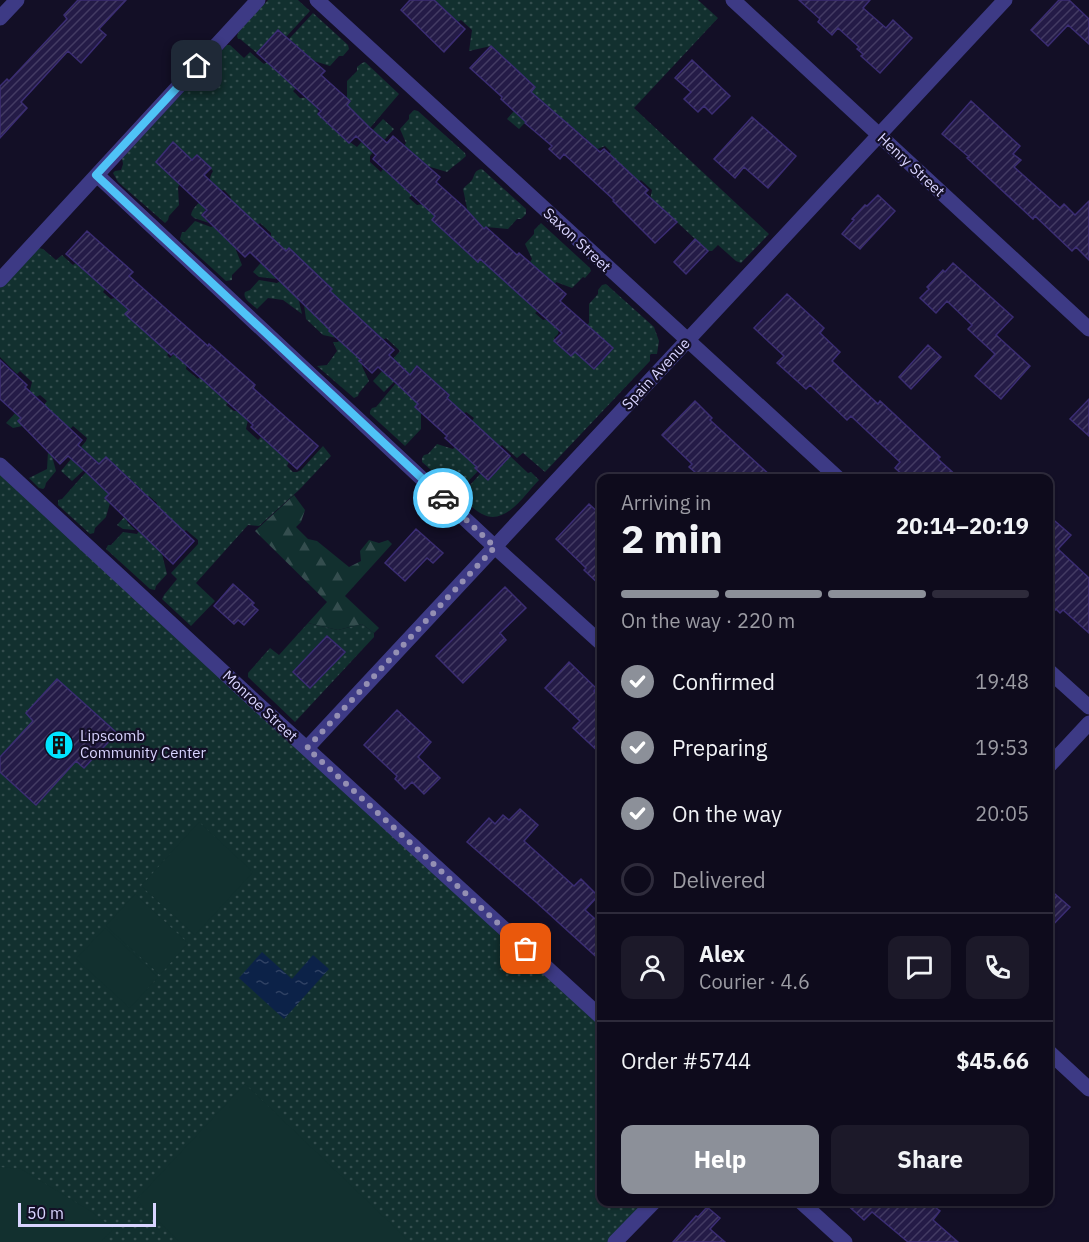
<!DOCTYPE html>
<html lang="en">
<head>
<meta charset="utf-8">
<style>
  body { margin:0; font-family:"IBM Plex Sans",sans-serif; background:#1c1929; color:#f1f3f6; height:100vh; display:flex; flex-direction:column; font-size:22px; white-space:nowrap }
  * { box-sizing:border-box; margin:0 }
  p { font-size:20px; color:#9b9ba3 }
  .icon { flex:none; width:33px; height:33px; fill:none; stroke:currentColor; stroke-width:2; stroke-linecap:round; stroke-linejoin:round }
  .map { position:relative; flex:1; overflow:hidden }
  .details { position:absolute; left:597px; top:474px; width:456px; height:732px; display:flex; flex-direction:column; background:#0e0b1c; border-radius:12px; box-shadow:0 2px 4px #0004,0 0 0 2px #2e2b3b }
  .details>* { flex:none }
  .scale { position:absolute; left:18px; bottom:15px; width:138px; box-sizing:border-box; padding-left:6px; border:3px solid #d9d4ff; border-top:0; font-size:16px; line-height:21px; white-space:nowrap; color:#d9d4ff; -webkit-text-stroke:4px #130f26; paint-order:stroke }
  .pin { position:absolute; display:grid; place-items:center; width:51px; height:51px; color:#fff; margin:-26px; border-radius:12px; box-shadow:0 3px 9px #0006 }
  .courier { position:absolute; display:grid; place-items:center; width:60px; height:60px; margin:-30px; border:4px solid #4fc3f7; border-radius:50%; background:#fff; color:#222; box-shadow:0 2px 8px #0007 }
  .head em { font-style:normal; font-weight:700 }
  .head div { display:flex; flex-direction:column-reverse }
  .head { display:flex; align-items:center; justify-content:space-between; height:102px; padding:0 24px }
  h1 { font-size:39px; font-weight:700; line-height:45px }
  .bar { display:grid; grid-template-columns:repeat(4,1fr); gap:9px 6px; align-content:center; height:72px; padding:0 24px }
  .bar i { height:8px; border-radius:4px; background:#2e2b3b }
  .bar .current { background:#8c9099 }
  .bar p { grid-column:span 4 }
  .line { display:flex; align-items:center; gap:15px; padding:0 24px; border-top:2px solid #2e2b3b }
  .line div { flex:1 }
  .round { display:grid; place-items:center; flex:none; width:63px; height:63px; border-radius:12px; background:#1c1929 }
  ol { padding:0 24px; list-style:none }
  li { display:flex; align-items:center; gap:18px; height:66px }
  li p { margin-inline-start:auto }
  li .icon { padding:6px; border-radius:50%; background:#8c9099; color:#fff; stroke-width:4 }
  li:last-child { color:#9b9ba3 }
  li i { width:33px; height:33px; border:3px solid #2e2b3b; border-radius:50% }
  .button { display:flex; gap:12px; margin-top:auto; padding:12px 24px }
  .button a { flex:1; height:69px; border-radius:12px; background:#8c9099; color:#fff; font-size:24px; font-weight:700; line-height:69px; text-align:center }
  .button a+a { background:#1c1929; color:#f1f3f6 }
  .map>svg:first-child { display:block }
</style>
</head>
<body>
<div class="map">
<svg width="1089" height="1242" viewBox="0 0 1089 1242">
  <defs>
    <pattern id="grass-dots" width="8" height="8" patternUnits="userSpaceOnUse" patternTransform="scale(1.5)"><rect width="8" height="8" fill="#12302f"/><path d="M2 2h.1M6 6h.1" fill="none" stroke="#344d4e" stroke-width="1.8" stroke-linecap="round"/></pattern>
    <pattern id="forest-firs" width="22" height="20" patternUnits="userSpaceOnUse" patternTransform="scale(1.5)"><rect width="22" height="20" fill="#12302f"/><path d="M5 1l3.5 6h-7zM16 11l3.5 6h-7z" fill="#344d4e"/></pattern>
    <pattern id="water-ripples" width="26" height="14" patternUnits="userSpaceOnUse" patternTransform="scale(1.5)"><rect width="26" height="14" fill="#0c2248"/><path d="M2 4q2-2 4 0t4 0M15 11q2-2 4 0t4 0" fill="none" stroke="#2f4163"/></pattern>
    <pattern id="building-hatch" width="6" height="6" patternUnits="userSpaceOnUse" patternTransform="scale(1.5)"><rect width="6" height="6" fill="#241b47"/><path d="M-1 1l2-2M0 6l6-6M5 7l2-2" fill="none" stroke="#433b63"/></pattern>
  </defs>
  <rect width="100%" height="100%" fill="#130f26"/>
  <path fill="url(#grass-dots)" fill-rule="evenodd" d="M268,0h30l12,11 -24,26 -8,-7 -21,23 -17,-14h-2l-1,-3 2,-5z
    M434,0h264l20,18 -84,90 135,126 -28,29 -5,-2 -18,-16 -6,6h-4l-44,-41 -16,-1 4,-19 -11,-10 -2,2 -30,-28 2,-2 -6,-6 -25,10v-10l6,-8 -49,-28 -18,19 -12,-10 28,-32 -44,-41 -22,5 3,-21 -11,-10 -3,2z
    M313,13l35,32 1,4 -6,7h-4l-9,10 -16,-5 -25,-22z
    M227,45h3l14,13 6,-6 14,12 3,-2 29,26 -3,3 7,7 17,-1 1,17 31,29 1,-1 7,5 26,-28 11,10 -24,27v6l11,10 2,-3 29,26 -3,3 8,7 19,-3 -2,15 -2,3 47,40 3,2 4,-5 52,54 -3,2 8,7 19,-4 -4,18 -4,4 1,2v2l15,14 5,-4 19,17 18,-21 -25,-23 2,-2v-19l9,-10v-4l4,-5 4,-1 48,43 5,14 -2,13h-6l-1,1v6l-105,111 -22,-19 -6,5 -15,-13 -3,2 -27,-26 2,-3 -8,-6 -3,2 -16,-9 3,-5 -2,-3 1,-2 -31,-29 -8,9 -5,-4 -21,21 -11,-11 27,-30 -14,-13 -3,2 -33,-31 -21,22 8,7 -14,-3 -17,-16 -2,-14 7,6 -42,-41 8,9 -18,-2 -6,-5 17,-20 1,-19 -11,-10 -3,2 -27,-26 1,-2 -7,-7 -4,1 1,1 -20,23 8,8 -15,-5 -3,-3c1,-8 10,-13 15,-20 5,-8 2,-17 7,-24l-16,-16 -5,5 -19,-17 -17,19 24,22 -2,3 1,18 -10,11 -1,4 -3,3 -47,-41 -5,-9 2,-2 6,-1 2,-6 -1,-6z
    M365,62l34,32 -29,34 -23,-23v-24l10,-10v-4l5,-4z
    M414,110l4,1 47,42 1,3c-6,6 -13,10 -19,16l-20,-6 -23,-20 2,-3 -6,-14 9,-10v-4z
    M482,169l44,40v5l-5,5h-4l-9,10 -22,-2 -3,2 -18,-18 2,-3 -4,-19c2,-3 7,-6 9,-9 3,-5 2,-10 10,-11z
    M195,221l16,6 3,-1 23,23 -1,1 6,15 -10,10v5l-6,1 -46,-42 2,-7h3z
    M541,223l49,45 1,3 -6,7 -2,-1 -11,11 -16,-6 -1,2 -25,-17 2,-3 -2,-2 2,-3 -7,-15 9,-10v-4z
    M39,248l4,1 13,11 6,-5 11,10 3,-2 29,26 -2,3 8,7 18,-5 1,12 -4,8 43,39 -2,2 3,3 9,-9h11l-4,20 12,10 2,-2 28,26 -2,2 8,6h16l-4,18 12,11 3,-3 28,25 -2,4 6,6h4l4,-2 22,-24 8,10 -32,34 -40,36 -11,-1 -52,58 19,18 -24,25 -29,-27 2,-4 13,-16 -6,-6 27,-29v-4l-12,-10 -2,2 -28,-27 1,-2 -8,-7 -22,26 8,8 -12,-1 -6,-4 18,-20 2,-9 4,-7 -35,-32 -7,7 -5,-3 -22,20 -11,-10 25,-30 1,-3 -14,-12 -3,3 -26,-24 3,-4 -7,-6 -4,2 2,2 -20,22 4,5 -9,2 -7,-5 25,-27 -2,-2 3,-12 -12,-11 -3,3 -17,-17v-69l36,-38z
    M259,280l18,3 3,-2 21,14 -4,3 2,3 3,13 -19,-14 -15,-2 -11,11c-5,-5 -15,-10 -12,-17l5,-2z
    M344,339l19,18 -3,4 3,3 -1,2 7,15 -10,12 -1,3 -4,2 -37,-32 10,-1 10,-14 -4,-9h5l1,-2 2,2z
    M396,383l22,21 -3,3 6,6v16l-16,17 -35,-32v-3l2,-3 4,-1z
    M437,444l16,5 2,-2 24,17 -3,4 2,3 -21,22 -35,-31v-4l2,-3 4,-1z
    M48,452l4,4 4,15 -10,12 -1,4 -2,2 -4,-1 -10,-10 18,-9z
    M510,456l18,17 3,-1 8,8c-14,14 -34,47 -57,34 -8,-4 -15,-12 -22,-18l21,-23 7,6z
    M0,465l601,553 1,184h52l-39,40h-615z
    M86,472l23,22 -3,4 4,5 -4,14 -11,11 -1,5 -4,1 -32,-29v-5l4,-1z
    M139,531l25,17 -4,5 2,1 5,20 -11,12 -1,4 -5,-1 -44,-40 2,-4h3l12,-13 14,2z
    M308,623l30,7 24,-6 12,9v4l-79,85 -47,-45v-4l22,-25 9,7zM328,636l16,16 -34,36 -17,-16z"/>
  <path fill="url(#forest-firs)" d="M294,495l11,15 -4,12 -5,5 12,12 9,2 32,26 12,-6 -1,-10 9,-11 10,3 9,-3 4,4 -47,52 34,32 -5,5 -12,-9 -24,6 -30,-7 19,-21 -72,-71z"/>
  <path fill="#12302f" d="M199,822l54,50 -58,63 -54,-49z
    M135,894l53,49 -28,32 -54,-49z
    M105,928l53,49 -28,31 -54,-49z
    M245,1084l165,158h-230l-44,-42z
    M0,1167l21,2 71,43 22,17 -14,13h-100z"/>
  <path fill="url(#water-ripples)" d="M262,952l30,27 21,-24 16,14 -45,50 -45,-41z"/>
  <path fill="url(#building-hatch)" stroke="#3b2d73" stroke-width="1.5" d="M78,0h48l-27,29 7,6 -25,28 -13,-12 -47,51 6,6 -27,30v-52l7,-7 2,2 58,-62 -3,-4z
    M410,0h24l31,29 -21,23 -43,-42z
    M799,0h71l-7,8 23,20 7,-8 19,18 -32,35 -19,-17 2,-2 -6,-5 2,-2 -21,-19 -6,7 -14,-13 2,-3z
    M1059,0h10l20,19v25l-21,-19 -20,21 -17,-16z
    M278,30l47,41 -4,4 29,26 -3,4 23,23 17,15 6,-7 47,41 -4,5 28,25 20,22 2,-2 31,28 2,-2 47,41 -6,7 53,47 -19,21 -19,-17 -4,4 -17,-15 8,-8 -82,-74 -2,3 -46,-42 3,-4 -62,-57 3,-4 -20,-19 -7,7 -31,-29 3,-3 -64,-58z
    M491,46l44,41 -4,5 69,60 4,-3 44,41 -3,3 32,29 -22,21 -42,-42 1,-1 -50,-46 -4,5 -11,-10 3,-3 -27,-23 1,-1 -25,-23 1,-2 -32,-29z
    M692,60l38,36 -18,18 -8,-8 -6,6 -14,-13 7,-7 -16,-14z
    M971,101l49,45 -7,8 8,6 -7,7 46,41 4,-4 11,11 14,-14v59l-13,-13 -4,4 -37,-35 -2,3 -66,-61 2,-1 -27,-23z
    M752,117l44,39 -28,32 -24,-21 -9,11 -21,-19z
    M173,142l19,18 5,-5 14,13 -7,7 82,76 3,-3 43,41 -2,2 64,59 -5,5 21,20 7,-9 32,29 -2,3 63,58 -22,24 -13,-12 2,-1 -32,-29 2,-2 -32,-29 3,-3 -22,-21 -18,-16 -6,6 -13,-12 2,-1 -32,-29 1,-1 -80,-78 -5,5 -43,-42 5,-5 -51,-48z
    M878,195l17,16 -35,38 -18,-15 12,-14 -2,-1 13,-14 2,1z
    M87,231l46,41 -4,4 79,70 1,-2 46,41 -2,3 65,58 -21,23 -46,-42 2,-2 -80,-72 -2,2 -46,-41 4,-4 -63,-56z
    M695,239l13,12 -22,23 -12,-12z
    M953,263l60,54 -17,18 34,31 -29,33 -26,-23 20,-22 -27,-25 4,-4 -25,-24 -11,12 -16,-15 9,-9 -2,-2 16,-17 2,2z
    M787,294l37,34 -4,5 20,19 -8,9 46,43 2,-3 60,56 -2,2 21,19h-53l-11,-10 5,-6 -49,-46 -4,4 -37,-35 -4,4 -29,-26 7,-7 -30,-28z
    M928,345l13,12 -30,32 -12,-12z
    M0,360l27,25 -2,2 57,53 -4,5 21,19 7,-7 88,84 -21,23 -68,-66 4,-4 -23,-22 -18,-16 -8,8 -42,-43 3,-3 -21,-19z
    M1089,399v37l-19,-17z
    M695,401l17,17 -2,2 63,58h-71l-13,-11 3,-3 -30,-29z
    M589,504l13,12v71l-18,-17 2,-2 -30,-29z
    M1048,515l23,20 -13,14 31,29v55l-26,-23 -3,3 -4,-4 -8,9z
    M416,529l27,24 -10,10 -6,-5 -22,23 -20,-18z
    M233,584l21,19 -2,2 6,5 -14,15 -6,-5 -4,4 -20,-18z
    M505,587l21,21 -26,25 6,7 -43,43 -27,-27z
    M327,636l18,16 -35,36 -17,-16z
    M569,662l27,26 -2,3 8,7v57l-29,-27 7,-7 -35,-33z
    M57,679l60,54 -33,35 -8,-7 -40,44 -36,-33v-15l33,-36 -7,-8z
    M397,710l34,32 -13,15 22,21 -16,16 -12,-12 -7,7 -10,-10 2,-3 -33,-31z
    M520,809l18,16 -14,16 50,45 7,-7 17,17 -13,14 17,15v37l-66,-60 -69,-60 22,-24 6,6 8,-9 6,5z
    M1048,888l22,19 -22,23z
    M844,1202h84l12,9 -7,9 25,22h-50l-36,-30 -8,8z
    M707,1207l13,11 -10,11 15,13h-52l23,-26 2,1z"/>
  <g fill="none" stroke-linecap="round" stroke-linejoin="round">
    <path stroke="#3d3a85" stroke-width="15" d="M317,0l521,478
      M733,0l356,329
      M0,18l17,-18
      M97,175l398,372 107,97
      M0,280l258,-280
      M0,465l259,240 343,313
      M1048,670l41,37
      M307,748l698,-748
      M1048,767l41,-44
      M1048,1051l41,38
      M801,1202l44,40
      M615,1242l39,-40"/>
  </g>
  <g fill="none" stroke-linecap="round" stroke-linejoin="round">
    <path stroke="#948fb3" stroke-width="6" stroke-dasharray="0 10.8" d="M443,498l52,49 -188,201 219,201"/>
    <path stroke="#4fc3f7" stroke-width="8" d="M197,66l-101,109 347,323"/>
  </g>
  <defs>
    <g id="building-disc" transform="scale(1.5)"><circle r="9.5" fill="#00e5ff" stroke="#130f26"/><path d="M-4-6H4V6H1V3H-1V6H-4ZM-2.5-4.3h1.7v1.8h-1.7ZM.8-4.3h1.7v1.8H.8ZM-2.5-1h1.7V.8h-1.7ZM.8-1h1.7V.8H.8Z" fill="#111"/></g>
  </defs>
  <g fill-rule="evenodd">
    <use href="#building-disc" x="59" y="745"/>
  </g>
  <g text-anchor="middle" stroke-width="4.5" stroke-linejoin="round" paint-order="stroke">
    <g font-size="15" fill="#d9d4ff" stroke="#130f26">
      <text transform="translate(911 165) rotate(43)" y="5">Henry Street</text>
      <text transform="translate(577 240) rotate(43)" y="5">Saxon Street</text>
      <text transform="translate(656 374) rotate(-47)" y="5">Spain Avenue</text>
      <text transform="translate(260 706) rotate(43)" y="5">Monroe Street</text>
    </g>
    <g font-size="15" fill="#d9d4ff" stroke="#130f26" text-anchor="start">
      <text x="80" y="741">Lipscomb<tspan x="80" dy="17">Community Center</tspan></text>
    </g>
  </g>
</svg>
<div class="scale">50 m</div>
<div class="pin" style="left:526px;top:949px;background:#ea580c"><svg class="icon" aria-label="bag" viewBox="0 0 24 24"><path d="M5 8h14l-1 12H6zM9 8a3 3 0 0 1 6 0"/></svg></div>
<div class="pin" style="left:197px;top:66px;background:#1f2937"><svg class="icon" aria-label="home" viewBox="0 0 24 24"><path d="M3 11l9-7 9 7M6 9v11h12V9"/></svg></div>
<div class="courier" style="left:443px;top:498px"><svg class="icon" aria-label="car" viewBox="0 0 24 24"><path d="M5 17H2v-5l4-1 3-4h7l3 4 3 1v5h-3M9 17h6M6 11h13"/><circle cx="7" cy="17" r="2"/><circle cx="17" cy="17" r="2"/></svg></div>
<section class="details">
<div class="head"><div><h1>2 min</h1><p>Arriving in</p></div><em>20:14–20:19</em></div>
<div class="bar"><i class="current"></i><i class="current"></i><i class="current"></i><i></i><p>On the way · 220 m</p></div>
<ol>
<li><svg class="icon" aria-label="check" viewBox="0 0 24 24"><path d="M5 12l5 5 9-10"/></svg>Confirmed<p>19:48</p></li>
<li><svg class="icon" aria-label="check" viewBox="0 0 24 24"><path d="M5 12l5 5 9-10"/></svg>Preparing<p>19:53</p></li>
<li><svg class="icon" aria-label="check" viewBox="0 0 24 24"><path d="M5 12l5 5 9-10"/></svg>On the way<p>20:05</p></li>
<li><i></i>Delivered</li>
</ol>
<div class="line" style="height:108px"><a class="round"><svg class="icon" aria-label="person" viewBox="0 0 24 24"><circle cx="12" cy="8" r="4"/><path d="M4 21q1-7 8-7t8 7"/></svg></a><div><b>Alex</b><p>Courier · 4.6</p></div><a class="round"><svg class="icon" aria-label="chat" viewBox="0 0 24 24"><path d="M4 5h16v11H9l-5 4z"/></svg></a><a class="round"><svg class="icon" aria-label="phone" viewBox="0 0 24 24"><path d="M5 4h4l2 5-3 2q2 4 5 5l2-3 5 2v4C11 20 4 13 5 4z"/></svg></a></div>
<div class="line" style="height:78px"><div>Order #5744</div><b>$45.66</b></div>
<div class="button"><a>Help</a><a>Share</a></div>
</section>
</div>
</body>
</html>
